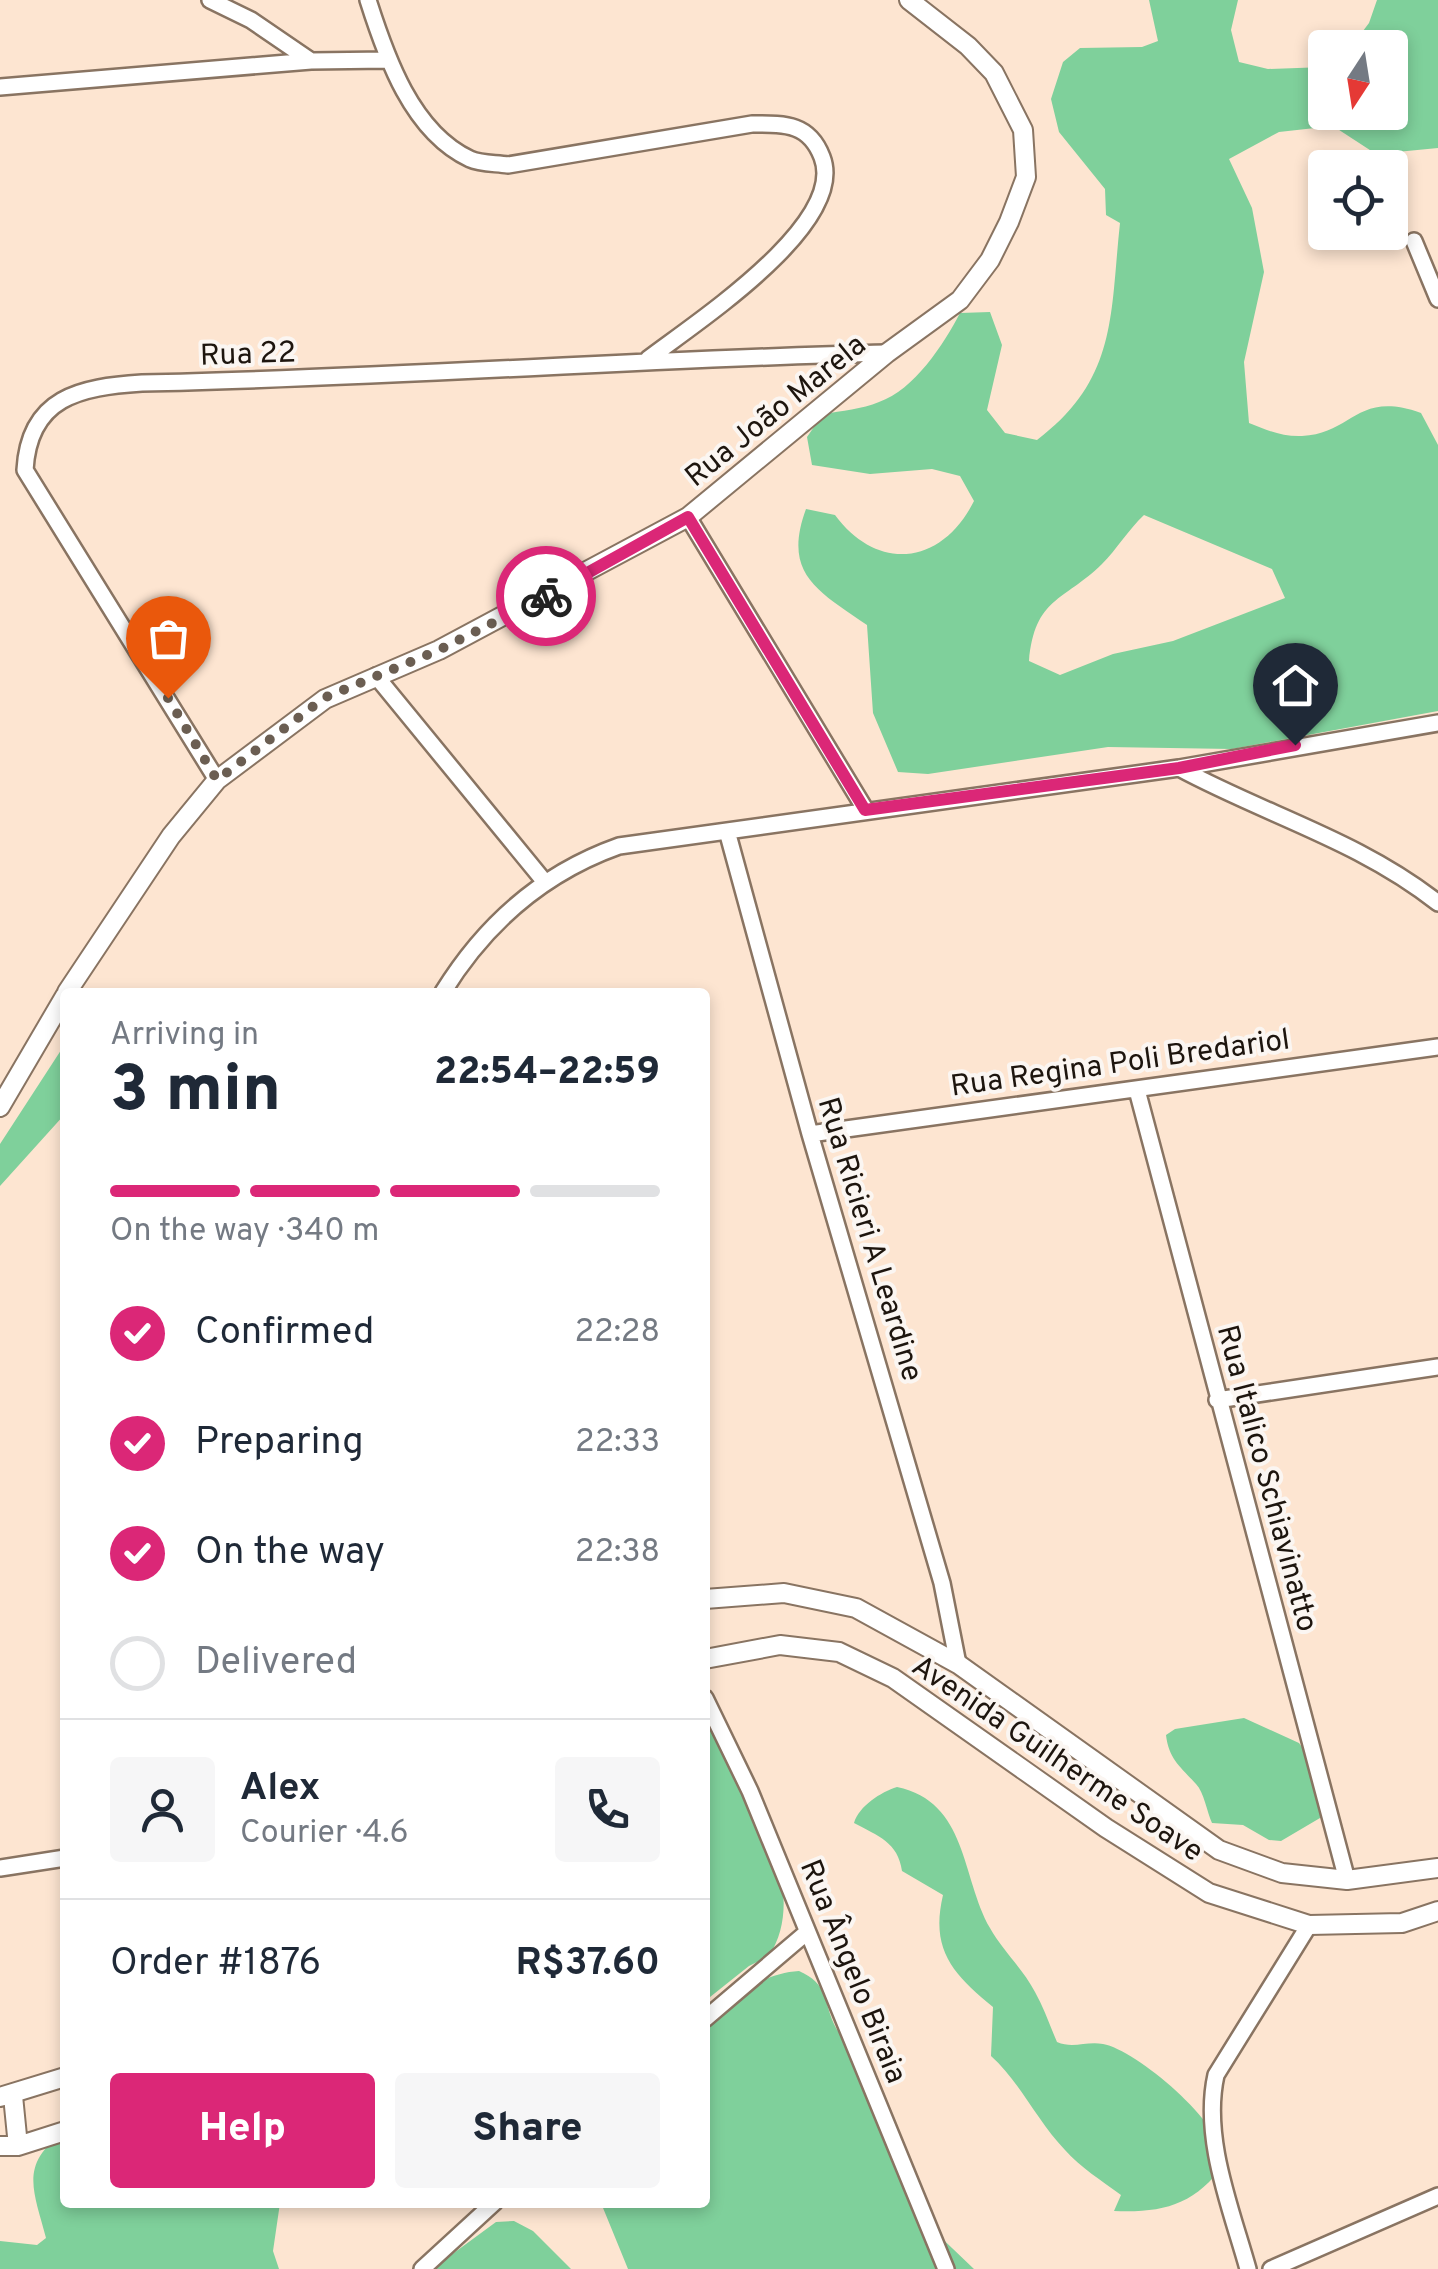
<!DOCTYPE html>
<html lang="en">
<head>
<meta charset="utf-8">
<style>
  body { margin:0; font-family:Overpass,sans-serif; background:#f6f6f7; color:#1f2937; height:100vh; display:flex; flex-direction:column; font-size:38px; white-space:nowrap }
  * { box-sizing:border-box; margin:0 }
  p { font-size:32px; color:#747a83 }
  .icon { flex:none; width:55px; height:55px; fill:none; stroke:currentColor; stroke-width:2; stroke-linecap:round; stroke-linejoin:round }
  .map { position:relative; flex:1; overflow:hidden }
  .details { position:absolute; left:60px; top:988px; width:650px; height:1220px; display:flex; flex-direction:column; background:#fff; border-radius:10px; box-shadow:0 5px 15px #0003 }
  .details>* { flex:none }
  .needle { width:65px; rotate:192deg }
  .controls { position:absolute; left:1308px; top:30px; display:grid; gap:20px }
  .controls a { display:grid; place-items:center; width:100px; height:100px; border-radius:10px; background:#fff; box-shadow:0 5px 15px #0003; font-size:50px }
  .pin { position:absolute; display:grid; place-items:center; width:85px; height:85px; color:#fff; margin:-102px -42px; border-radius:50% 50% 50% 0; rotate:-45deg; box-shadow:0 0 10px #0007 }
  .pin .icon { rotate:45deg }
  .courier { position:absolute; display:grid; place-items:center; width:100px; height:100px; margin:-50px; border:8px solid #db2777; border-radius:50%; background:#fff; color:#222; box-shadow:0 2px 12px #0007 }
  .head em { font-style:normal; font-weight:800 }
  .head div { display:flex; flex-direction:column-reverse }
  .head { display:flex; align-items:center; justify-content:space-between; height:170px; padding:0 50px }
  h1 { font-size:65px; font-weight:800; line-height:75px }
  .bar { display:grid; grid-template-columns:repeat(4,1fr); gap:15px 10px; align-content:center; height:120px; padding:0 50px }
  .bar i { height:12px; border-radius:8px; background:#e0e1e3 }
  .bar .selected { background:#db2777 }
  .bar p { grid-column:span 4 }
  .line { display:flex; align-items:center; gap:25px; padding:0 50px; border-top:2px solid #e0e1e3 }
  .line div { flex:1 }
  .round { display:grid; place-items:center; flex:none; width:105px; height:105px; border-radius:10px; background:#f6f6f7 }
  ol { padding:0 50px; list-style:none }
  li { display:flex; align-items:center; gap:30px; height:110px }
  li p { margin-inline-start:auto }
  li .icon { padding:10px; border-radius:50%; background:#db2777; color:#fff; stroke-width:4 }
  li:last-child { color:#747a83 }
  li i { width:55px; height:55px; border:5px solid #e0e1e3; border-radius:50% }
  .action { display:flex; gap:20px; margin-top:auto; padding:20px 50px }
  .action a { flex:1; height:115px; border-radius:10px; background:#db2777; color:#fff; font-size:40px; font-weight:800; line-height:115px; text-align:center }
  .action a+a { background:#f6f6f7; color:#1f2937 }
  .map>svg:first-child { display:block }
</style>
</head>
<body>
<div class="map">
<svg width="1438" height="2269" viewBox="0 0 1438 2269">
  <rect width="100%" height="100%" fill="#fde5d1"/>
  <path fill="#7fd09b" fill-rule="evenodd" d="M1149,0h89l-7,30 8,32 29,7 57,-2v45h65v-64l-39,-1 18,-24 8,-23h61v148l-62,6 -43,-28 -54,6 -50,27 23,49 12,64 -20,90 5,61c17,7 34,14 53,13 51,-2 54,-46 119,-23l17,32v266l-206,38 -124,-2 -180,27 -30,-2 -25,-59 -6,-88c-49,-34 -85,-51 -61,-116l29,6c43,58 107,50 139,-14l-14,-25 -28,-7 -62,5 -58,-9 -5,-28 16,-23c19,-3 39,-5 56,-12 35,-12 65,-58 81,-89l30,-1 12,33 -15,65 18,23 32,7c81,-61 73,-126 83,-217l-14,-8 -1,-26 -46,-57 -8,-33 12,-37 17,-14 62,-1 16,-6zM1144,515l128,54 13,29 -112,43 -60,13 -53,21 -31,-14c6,-64 34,-59 73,-97 15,-15 26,-34 42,-49z
    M65,1044v70l-65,72v-42z
    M705,1707c33,68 111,176 64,249l-20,10 -44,35z
    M1244,1718l55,25 27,38 2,23 -8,14 -39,23 -12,-1 -26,-15 -31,-2c-5,-11 -8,-31 -16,-39 -15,-17 -27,-24 -30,-49l9,-6z
    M897,1787c71,15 64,90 93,141 13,23 33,41 45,64 9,16 15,34 22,50 16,7 29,-1 46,2 34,6 126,84 121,120 -29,41 -61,49 -110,47l7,-16c-19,-14 -41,-28 -56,-45 -28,-29 -45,-68 -74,-94l2,-49c-40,-33 -63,-57 -50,-112l-41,-24c-4,-29 -24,-35 -48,-48 5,-17 27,-31 43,-36z
    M799,1971c29,13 24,28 35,53 4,10 15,18 22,26l74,177 44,42h-346l-27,-66 104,-1v-179c27,-24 56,-50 94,-52z
    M65,2132v70l215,1 -7,48 6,18h-279v-28l37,4 9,-7c-12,-47 -28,-74 19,-106z
    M514,2221l19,10 38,38h-139l64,-47z"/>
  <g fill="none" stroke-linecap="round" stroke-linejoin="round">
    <g stroke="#897462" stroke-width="20">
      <path id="minor" d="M210,0l41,20 60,41
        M368,0c18,57 44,132 102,159 11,5 26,4 38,6l244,-41c33,0 57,-1 70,33 26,67 -127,166 -174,202
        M0,87l311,-26 76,-1
        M1414,241l24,58
        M688,517l177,292
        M376,676l168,205
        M1179,768c87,47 181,73 259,135
        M217,780l-192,-310c4,-73 55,-83 117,-87 249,-5 497,-24 745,-30
        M727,831l83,303 132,449 16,81
        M443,992c42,-68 100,-119 176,-146l560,-78 259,-45
        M1137,1090l210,790
        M810,1134l628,-87
        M1217,1400l221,-33
        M705,1698l45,93 196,478
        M0,1868l65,-10
        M705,2019l101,-86
        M422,2269l73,-67
        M1248,2269c-17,-61 -46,-131 -32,-194l93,-150
        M1271,2269l167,-73"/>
    </g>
    <g stroke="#897462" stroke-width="22">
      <path id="tertiary" d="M67,992l104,-156 46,-56 108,-81 114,-49 249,-133 199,-164 73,-53 30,-40 19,-38 17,-45 -3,-47 -29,-57 -26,-27 -59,-46
        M0,1107l65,-111
        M705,1599l79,-6 72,15 102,56 261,186 63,23 65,7 91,-12
        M705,1659l75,-14 59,7 54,26 213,150 103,65 100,32 93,-2 36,-12
        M13,2096l5,50
        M0,2097l65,-20
        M0,2146h18l47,-15"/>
    </g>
    <use href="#minor" stroke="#fff" stroke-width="15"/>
    <use href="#tertiary" stroke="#fff" stroke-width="18"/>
  </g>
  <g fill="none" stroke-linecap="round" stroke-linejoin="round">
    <path stroke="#6b5e52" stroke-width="10" stroke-dasharray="0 18" d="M168,698l49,82 107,-82 115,-48 107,-54"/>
    <path stroke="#db2777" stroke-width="12" d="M546,596l142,-79 177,293 314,-42 116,-23"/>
  </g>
  <g text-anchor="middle" stroke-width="8" stroke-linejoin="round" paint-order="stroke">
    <g font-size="30" fill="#1d150e" stroke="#fbf6f2">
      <text transform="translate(248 353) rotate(-2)" y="10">Rua 22</text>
      <text transform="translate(775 410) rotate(-39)" y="10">Rua João Marela</text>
      <text transform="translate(1120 1062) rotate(-8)" y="10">Rua Regina Poli Bredariol</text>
      <text transform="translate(871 1239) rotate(73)" y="10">Rua Ricieri A Leardine</text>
      <text transform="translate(1268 1478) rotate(75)" y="10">Rua Italico Schiavinatto</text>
      <text transform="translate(1058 1758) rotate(34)" y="10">Avenida Guilherme Soave</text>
      <text transform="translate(854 1971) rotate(68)" y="10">Rua Ângelo Biraia</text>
    </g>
  </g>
</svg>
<div class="controls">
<a><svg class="needle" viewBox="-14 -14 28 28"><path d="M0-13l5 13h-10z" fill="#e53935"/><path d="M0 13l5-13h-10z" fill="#747a83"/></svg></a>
<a><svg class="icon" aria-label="locate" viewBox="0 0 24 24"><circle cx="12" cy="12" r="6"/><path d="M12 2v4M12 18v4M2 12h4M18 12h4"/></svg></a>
</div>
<div class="pin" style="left:168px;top:698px;background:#ea580c"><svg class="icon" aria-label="bag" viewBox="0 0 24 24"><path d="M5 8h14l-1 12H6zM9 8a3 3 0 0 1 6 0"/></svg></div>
<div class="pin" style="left:1295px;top:745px;background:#1f2937"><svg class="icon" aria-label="home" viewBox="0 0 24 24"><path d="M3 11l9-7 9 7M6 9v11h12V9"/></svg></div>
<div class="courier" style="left:546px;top:596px"><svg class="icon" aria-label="bike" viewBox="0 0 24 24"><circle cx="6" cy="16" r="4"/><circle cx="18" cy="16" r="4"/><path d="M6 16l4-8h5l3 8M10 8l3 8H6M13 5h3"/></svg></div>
<section class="details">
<div class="head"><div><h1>3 min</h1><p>Arriving in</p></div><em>22:54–22:59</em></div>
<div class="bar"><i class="selected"></i><i class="selected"></i><i class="selected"></i><i></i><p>On the way · 340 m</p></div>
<ol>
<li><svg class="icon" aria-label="check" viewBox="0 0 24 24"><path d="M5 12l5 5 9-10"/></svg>Confirmed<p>22:28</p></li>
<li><svg class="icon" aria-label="check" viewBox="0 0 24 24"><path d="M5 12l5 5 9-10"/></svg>Preparing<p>22:33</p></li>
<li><svg class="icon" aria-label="check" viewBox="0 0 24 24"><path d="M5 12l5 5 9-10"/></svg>On the way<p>22:38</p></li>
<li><i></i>Delivered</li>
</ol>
<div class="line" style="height:180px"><a class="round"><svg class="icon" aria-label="person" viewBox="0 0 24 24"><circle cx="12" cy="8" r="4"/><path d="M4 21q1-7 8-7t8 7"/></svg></a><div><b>Alex</b><p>Courier · 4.6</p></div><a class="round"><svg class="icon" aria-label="phone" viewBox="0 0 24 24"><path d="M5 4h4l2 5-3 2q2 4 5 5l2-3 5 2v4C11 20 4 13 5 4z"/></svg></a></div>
<div class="line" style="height:130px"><div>Order #1876</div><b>R$37.60</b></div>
<div class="action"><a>Help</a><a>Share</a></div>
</section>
</div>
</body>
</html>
